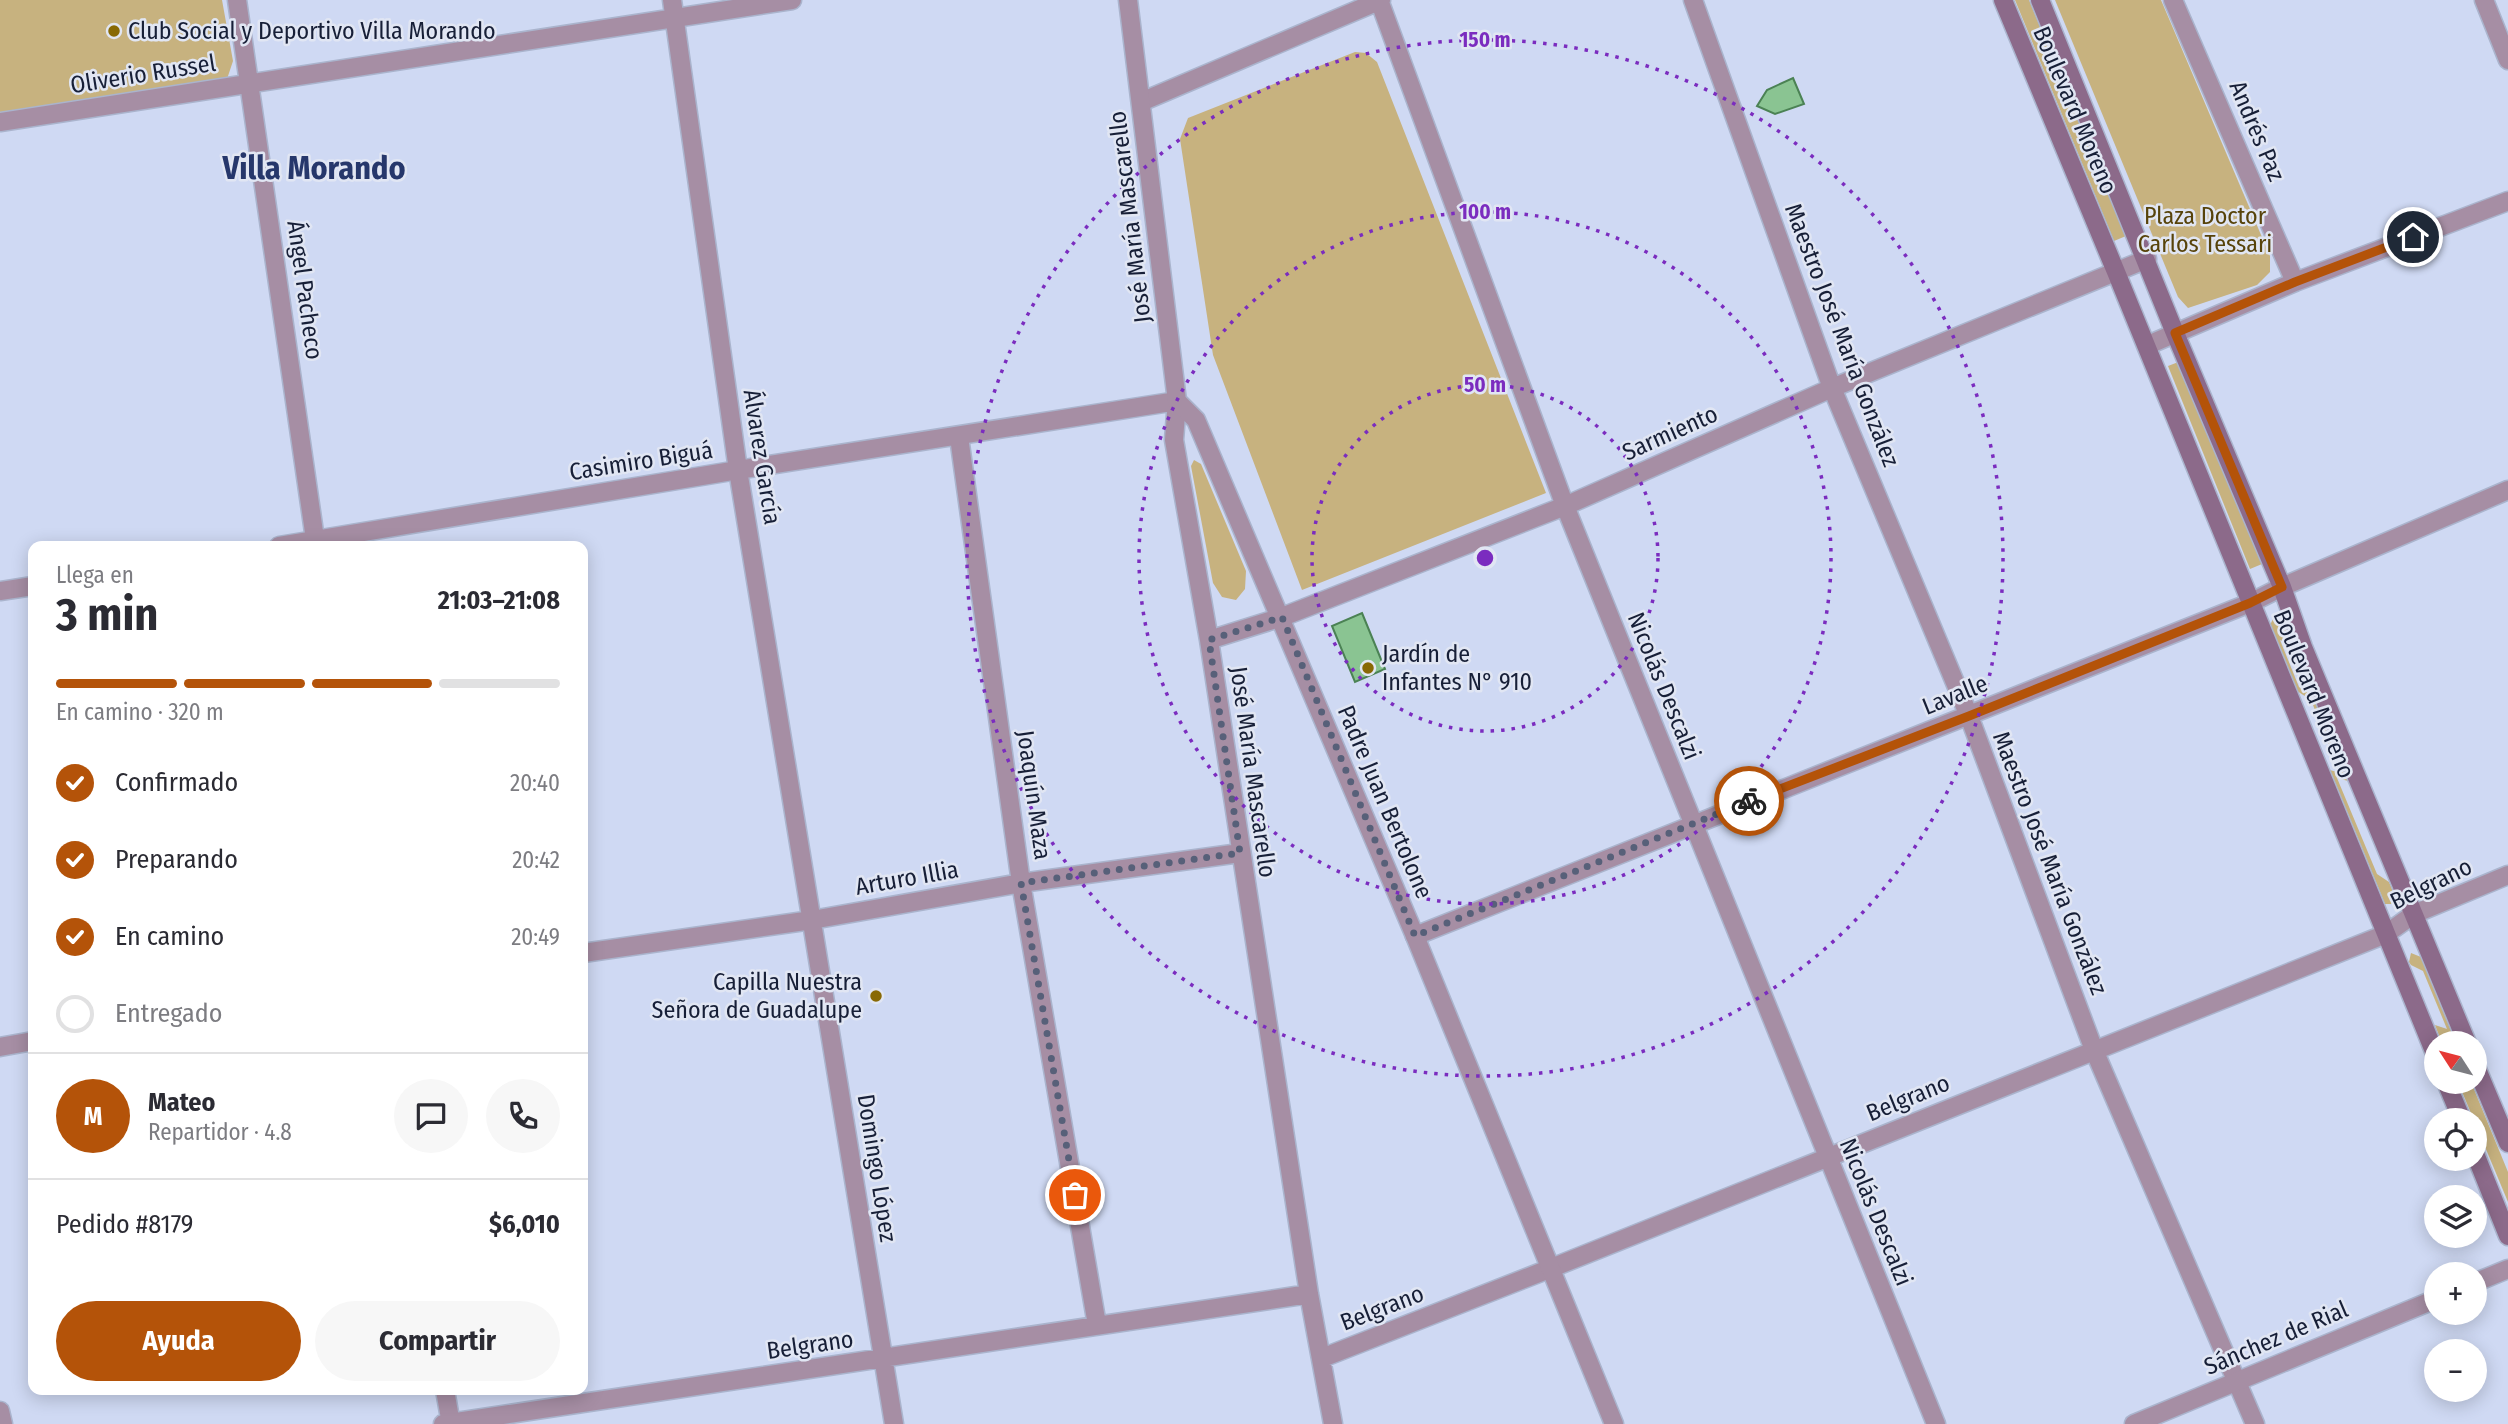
<!DOCTYPE html>
<html lang="es">
<head>
<meta charset="utf-8">
<style>
  body { margin:0; font-family:"Fira Sans Condensed",sans-serif; background:#f7f7f7; color:#2b2b33; height:100vh; display:flex; flex-direction:column; font-size:26px; white-space:nowrap }
  * { box-sizing:border-box; margin:0 }
  p { font-size:23px; color:#7c7c81 }
  .icon { flex:none; width:38px; height:38px; fill:none; stroke:currentColor; stroke-width:2; stroke-linecap:round; stroke-linejoin:round }
  .map { position:relative; flex:1; overflow:hidden }
  .drawer { position:absolute; left:28px; top:541px; width:560px; height:854px; display:flex; flex-direction:column; background:#fff; border-radius:14px; box-shadow:0 4px 18px #0003 }
  .drawer>* { flex:none }
  .needle { width:46px; rotate:306deg }
  .fabs { position:absolute; left:2424px; top:1031px; display:grid; gap:14px }
  .fabs a { display:grid; place-items:center; width:63px; height:63px; border-radius:50%; background:#fff; box-shadow:0 4px 18px #0003; font-size:35px }
  .pin { position:absolute; display:grid; place-items:center; width:60px; height:60px; color:#fff; margin:-30px; border:4px solid #fff; border-radius:50%; box-shadow:0 2px 7px #0007 }
  .courier { position:absolute; display:grid; place-items:center; width:70px; height:70px; margin:-35px; border:5px solid #b45309; border-radius:50%; background:#fff; color:#222; box-shadow:0 2px 9px #0007 }
  .summary em { font-style:normal; font-weight:700 }
  .summary div { display:flex; flex-direction:column-reverse }
  .summary { display:flex; align-items:center; justify-content:space-between; height:119px; padding:0 28px }
  h1 { font-size:46px; font-weight:700; line-height:52px }
  .bar { display:grid; grid-template-columns:repeat(4,1fr); gap:10px 7px; align-content:center; height:84px; padding:0 28px }
  .bar i { height:9px; border-radius:5px; background:#e1e1e2 }
  .bar .selected { background:#b45309 }
  .bar p { grid-column:span 4 }
  .line { display:flex; align-items:center; gap:18px; padding:0 28px; border-top:2px solid #e1e1e2 }
  .line div { flex:1 }
  .round { display:grid; place-items:center; flex:none; width:74px; height:74px; border-radius:37px; background:#f7f7f7 }
  ol { padding:0 28px; list-style:none }
  li { display:flex; align-items:center; gap:21px; height:77px }
  li p { margin-inline-start:auto }
  li .icon { padding:7px; border-radius:50%; background:#b45309; color:#fff; stroke-width:4 }
  li:last-child { color:#7c7c81 }
  li i { width:38px; height:38px; border:4px solid #e1e1e2; border-radius:50% }
  .action { display:flex; gap:14px; margin-top:auto; padding:14px 28px }
  .action a { flex:1; height:80px; border-radius:42px; background:#b45309; color:#fff; font-size:28px; font-weight:700; line-height:80px; text-align:center }
  .action a+a { background:#f7f7f7; color:#2b2b33 }
  .map>svg:first-child { display:block }
</style>
</head>
<body>
<div class="map">
<svg width="2508" height="1424" viewBox="0 0 2508 1424">
  <rect width="100%" height="100%" fill="#cfd9f3"/>
  <path fill="#c7b27f" d="M0,0h222l11,61 -6,18 -227,39z
    M2015,0h14l97,236 -12,5z
    M2055,0h106l109,256v16l-13,13 -69,23 -10,-11z
    M1355,52l11,1 11,9 169,431 -244,97 -89,-235 -33,-216 8,-21z
    M2181,361l81,203 -12,5 -82,-203z
    M1194,460l7,4 45,107 -1,18 -9,11 -14,-3 -9,-14 -22,-117z
    M2274,617l8,3 10,26 -12,-6 19,47 14,9 35,85 -11,-3 40,96 12,8 7,17 -5,5h-6l-55,-134 10,3 -29,-73 -14,-9 -27,-66z
    M2411,953l10,4 35,86h-14l-7,-18 12,4 -24,-58 -12,-6 -2,-3z
    M2458,1082h13l37,90v30z"/>
  <path fill="#8ac492" stroke="#4b8254" stroke-width="2" d="M1793,78l11,26 -29,10 -18,-8 10,-16z
    M1362,613l23,56 -30,13 -23,-56z"/>
  <g fill="none" stroke-linecap="round" stroke-linejoin="round">
    <g stroke="#aab4cd" stroke-width="21">
      <path id="minor" d="M237,0l79,546
        M672,0l66,470 156,954
        M1379,0l186,506 371,918
        M1693,0l139,388 137,328 125,334 161,374
        M2173,0l122,282
        M2484,0l24,60
        M1141,102l240,-102
        M0,122l792,-122
        M2148,345l147,-63 213,-81
        M959,437l62,446 76,442
        M279,546l459,-76 439,-69 -3,39 35,200 100,654 24,130
        M0,591l33,-5
        M1209,640l73,-23 283,-111 267,-118 315,-129
        M1415,936c278,-113 557,-221 835,-333l32,-16 226,-97
        M583,953l229,-33 209,-37 219,-30
        M0,1047l33,-6
        M1322,1358l227,-89 837,-335 28,-20 94,-39
        M445,1390l6,34
        M0,1411l3,13
        M443,1424l866,-130"/>
    </g>
    <g stroke="#aab4cd" stroke-width="21">
      <path id="tertiary" d="M1128,0l49,401 19,19 219,516 199,488
        M2474,1283l34,-14
        M2134,1424l302,-125"/>
    </g>
    <g stroke="#aab4cd" stroke-width="21">
      <path id="secondary" d="M2003,0c147,351 290,704 433,1056
        M2040,0l135,333 107,254 21,60 164,396
        M2474,1062l34,81
        M2446,1082l16,38
        M2474,1151l34,85"/>
    </g>
    <use href="#minor" stroke="#a68ea4" stroke-width="18"/>
    <use href="#tertiary" stroke="#a68ea4" stroke-width="18"/>
    <use href="#secondary" stroke="#8c6a8a" stroke-width="18"/>
  </g>
  <g fill="none" stroke-linecap="round" stroke-linejoin="round">
    <path stroke="#576079" stroke-width="7" stroke-dasharray="0 12.6" d="M1075,1195l-54,-312 219,-30 -31,-213 73,-23 133,319 334,-135"/>
    <path stroke="#b45309" stroke-width="9" d="M1749,801l220,-85 281,-113 32,-16 -107,-254 120,-51 118,-45"/>
  </g>
  <g fill="none" stroke="#7b2cbf" stroke-width="3.5" stroke-dasharray="3.5 7">
    <circle cx="1485" cy="558" r="173"/>
    <circle cx="1485" cy="558" r="346"/>
    <circle cx="1485" cy="558" r="518"/>
  </g>
  <g fill="#886905" stroke="#e1e6f3" stroke-width="2.5">
    <circle cx="114" cy="31" r="7"/>
    <circle cx="1368" cy="668" r="7"/>
    <circle cx="876" cy="996" r="7"/>
  </g>
  <g text-anchor="middle" stroke-width="5" stroke-linejoin="round" paint-order="stroke">
    <g font-size="24" fill="#171f37" stroke="#e1e6f3" text-anchor="start">
      <text x="128" y="39">Club Social y Deportivo Villa Morando</text>
      <text x="1382" y="662">Jardín de<tspan x="1382" dy="28">Infantes N° 910</tspan></text>
      <text x="862" y="990" text-anchor="end">Capilla Nuestra<tspan x="862" dy="28">Señora de Guadalupe</tspan></text>
    </g>
    <g font-size="24" fill="#171f37" stroke="#e1e6f3">
      <text transform="translate(143 74) rotate(-9)" y="8">Oliverio Russel</text>
      <text transform="translate(2075 110) rotate(67)" y="8">Boulevard Moreno</text>
      <text transform="translate(2257 131) rotate(67)" y="8">Andrés Paz</text>
      <text transform="translate(1130 217) rotate(-97)" y="8">José María Mascarello</text>
      <text transform="translate(305 290) rotate(82)" y="8">Ángel Pacheco</text>
      <text transform="translate(1842 335) rotate(69)" y="8">Maestro José María González</text>
      <text transform="translate(1670 433) rotate(-24)" y="8">Sarmiento</text>
      <text transform="translate(762 457) rotate(81)" y="8">Álvarez García</text>
      <text transform="translate(641 461) rotate(-9)" y="8">Casimiro Biguá</text>
      <text transform="translate(1664 686) rotate(68)" y="8">Nicolás Descalzi</text>
      <text transform="translate(2314 694) rotate(68)" y="8">Boulevard Moreno</text>
      <text transform="translate(1955 695) rotate(-22)" y="8">Lavalle</text>
      <text transform="translate(1253 772) rotate(82)" y="8">José María Mascarello</text>
      <text transform="translate(1034 795) rotate(82)" y="8">Joaquín Maza</text>
      <text transform="translate(1385 802) rotate(67)" y="8">Padre Juan Bertolone</text>
      <text transform="translate(2050 863) rotate(69)" y="8">Maestro José María González</text>
      <text transform="translate(907 878) rotate(-10)" y="8">Arturo Illia</text>
      <text transform="translate(2431 884) rotate(-26)" y="8">Belgrano</text>
      <text transform="translate(1908 1098) rotate(-22)" y="8">Belgrano</text>
      <text transform="translate(877 1168) rotate(81)" y="8">Domingo López</text>
      <text transform="translate(1876 1212) rotate(68)" y="8">Nicolás Descalzi</text>
      <text transform="translate(1382 1308) rotate(-21)" y="8">Belgrano</text>
      <text transform="translate(2276 1338) rotate(-23)" y="8">Sánchez de Rial</text>
      <text transform="translate(810 1345) rotate(-8)" y="8">Belgrano</text>
    </g>
    <g font-size="24" fill="#57430a" stroke="#e1e6f3">
      <text x="2205" y="224">Plaza Doctor<tspan x="2205" dy="28">Carlos Tessari</tspan></text>
    </g>
    <g font-size="32" font-weight="bold" fill="#26376b" stroke="#e1e6f3">
      <text x="314" y="179">Villa Morando</text>
    </g>
  </g>
  <circle cx="1485" cy="558" r="10" fill="#7b2cbf" stroke="#e1e6f3" stroke-width="3.5"/>
  <g font-size="21" text-anchor="middle" font-weight="bold" fill="#7b2cbf" stroke="#e1e6f3" stroke-width="5" stroke-linejoin="round" paint-order="stroke">
    <text x="1485" y="47">150 m</text>
    <text x="1485" y="219">100 m</text>
    <text x="1485" y="392">50 m</text>
  </g>
</svg>
<div class="fabs">
<a><svg class="needle" viewBox="-14 -14 28 28"><path d="M0-13l5 13h-10z" fill="#e53935"/><path d="M0 13l5-13h-10z" fill="#7c7c81"/></svg></a>
<a><svg class="icon" aria-label="locate" viewBox="0 0 24 24"><circle cx="12" cy="12" r="6"/><path d="M12 2v4M12 18v4M2 12h4M18 12h4"/></svg></a>
<a><svg class="icon" aria-label="layers" viewBox="0 0 24 24"><path d="M12 4l9 5-9 5-9-5zM3 14l9 5 9-5"/></svg></a>
<a>+</a>
<a>−</a>
</div>
<div class="pin" style="left:1075px;top:1195px;background:#ea580c"><svg class="icon" aria-label="bag" viewBox="0 0 24 24"><path d="M5 8h14l-1 12H6zM9 8a3 3 0 0 1 6 0"/></svg></div>
<div class="pin" style="left:2413px;top:237px;background:#1f2937"><svg class="icon" aria-label="home" viewBox="0 0 24 24"><path d="M3 11l9-7 9 7M6 9v11h12V9"/></svg></div>
<div class="courier" style="left:1749px;top:801px"><svg class="icon" aria-label="bike" viewBox="0 0 24 24"><circle cx="6" cy="16" r="4"/><circle cx="18" cy="16" r="4"/><path d="M6 16l4-8h5l3 8M10 8l3 8H6M13 5h3"/></svg></div>
<section class="drawer">
<div class="summary"><div><h1>3 min</h1><p>Llega en</p></div><em>21:03–21:08</em></div>
<div class="bar"><i class="selected"></i><i class="selected"></i><i class="selected"></i><i></i><p>En camino · 320 m</p></div>
<ol>
<li><svg class="icon" aria-label="check" viewBox="0 0 24 24"><path d="M5 12l5 5 9-10"/></svg>Confirmado<p>20:40</p></li>
<li><svg class="icon" aria-label="check" viewBox="0 0 24 24"><path d="M5 12l5 5 9-10"/></svg>Preparando<p>20:42</p></li>
<li><svg class="icon" aria-label="check" viewBox="0 0 24 24"><path d="M5 12l5 5 9-10"/></svg>En camino<p>20:49</p></li>
<li><i></i>Entregado</li>
</ol>
<div class="line" style="height:126px"><b class="round" style="background:#b45309;color:#fff">M</b><div><b>Mateo</b><p>Repartidor · 4.8</p></div><a class="round"><svg class="icon" aria-label="chat" viewBox="0 0 24 24"><path d="M4 5h16v11H9l-5 4z"/></svg></a><a class="round"><svg class="icon" aria-label="phone" viewBox="0 0 24 24"><path d="M5 4h4l2 5-3 2q2 4 5 5l2-3 5 2v4C11 20 4 13 5 4z"/></svg></a></div>
<div class="line" style="height:91px"><div>Pedido #8179</div><b>$6,010</b></div>
<div class="action"><a>Ayuda</a><a>Compartir</a></div>
</section>
</div>
</body>
</html>
